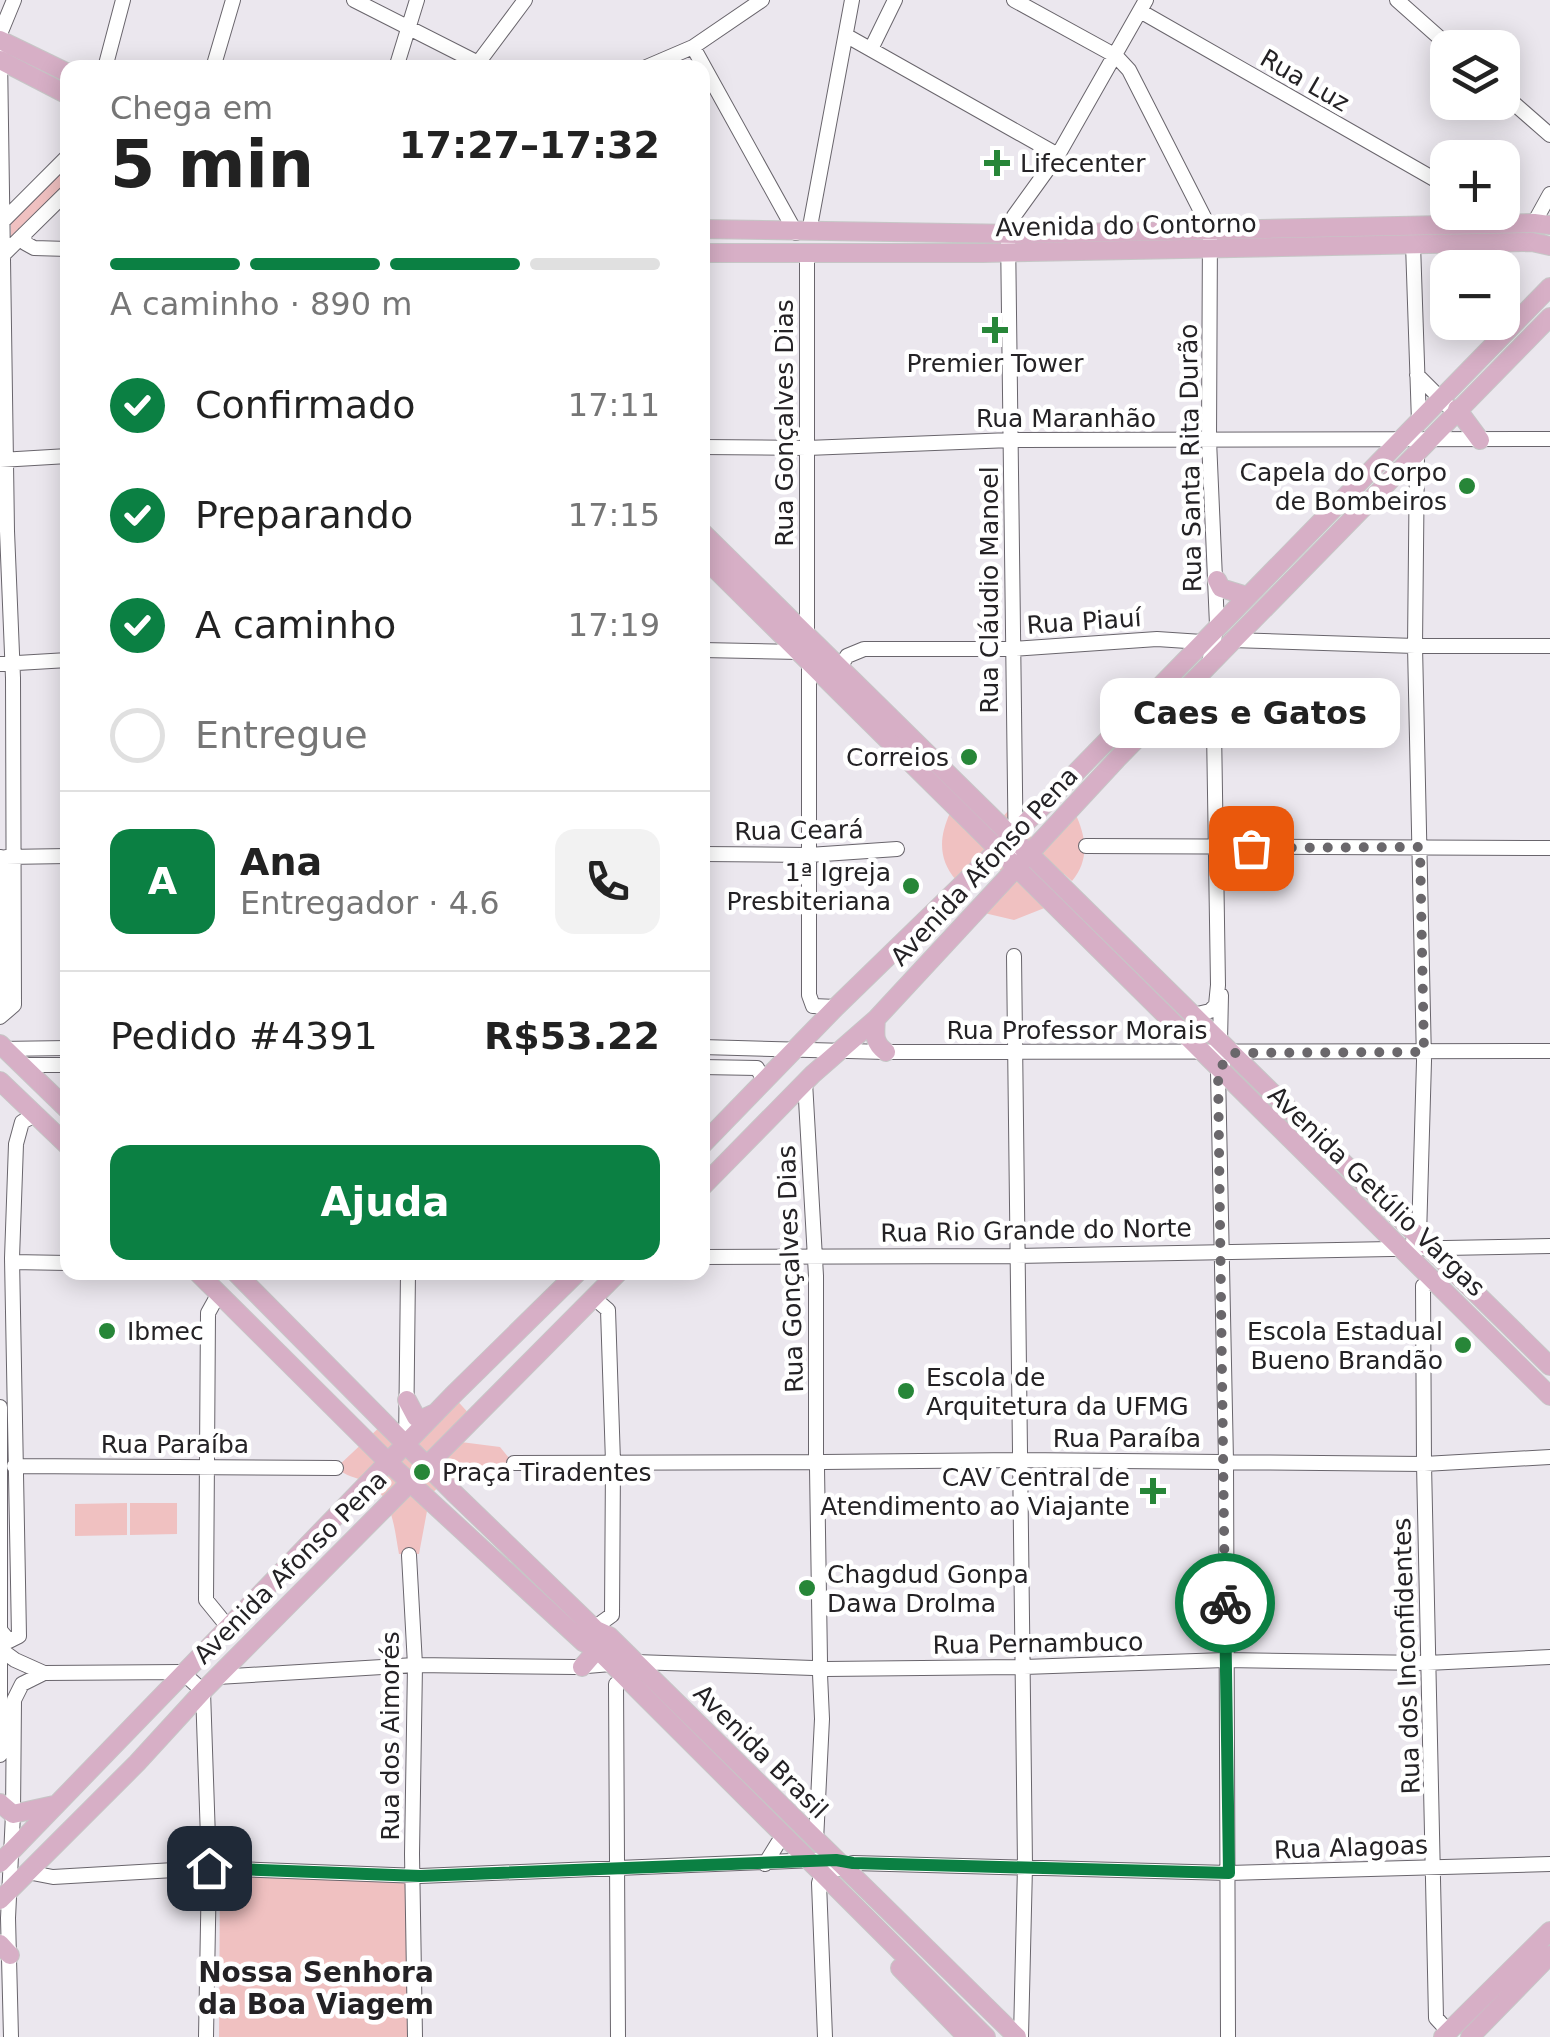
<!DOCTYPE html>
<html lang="pt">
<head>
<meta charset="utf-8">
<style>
  body { margin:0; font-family:"DejaVu Sans",sans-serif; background:#f2f2f2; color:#222; height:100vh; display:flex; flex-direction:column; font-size:38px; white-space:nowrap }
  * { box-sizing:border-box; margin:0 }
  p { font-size:32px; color:#767676 }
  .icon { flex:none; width:55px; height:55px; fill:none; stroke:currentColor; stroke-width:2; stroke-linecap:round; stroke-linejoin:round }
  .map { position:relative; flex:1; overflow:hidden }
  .drawer { position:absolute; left:60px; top:60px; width:650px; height:1220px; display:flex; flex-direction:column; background:#fff; border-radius:20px; box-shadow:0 5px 25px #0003 }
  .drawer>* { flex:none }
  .tools { position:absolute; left:1430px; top:30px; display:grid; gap:20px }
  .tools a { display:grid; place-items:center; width:90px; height:90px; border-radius:20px; background:#fff; box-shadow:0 5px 25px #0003; font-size:50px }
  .pin { position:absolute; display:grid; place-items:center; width:85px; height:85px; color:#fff; margin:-42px; border-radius:20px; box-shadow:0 5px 15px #0006 }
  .courier { position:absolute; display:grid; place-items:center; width:100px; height:100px; margin:-50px; border:8px solid #0b8043; border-radius:50%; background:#fff; color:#222; box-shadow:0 2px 12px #0007 }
  .bubble { position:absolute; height:70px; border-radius:20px; background:#fff; box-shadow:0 5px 25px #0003; font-size:32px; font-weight:600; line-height:70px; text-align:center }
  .summary em { font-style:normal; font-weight:600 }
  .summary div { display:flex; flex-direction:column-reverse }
  .summary { display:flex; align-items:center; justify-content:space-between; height:170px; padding:0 50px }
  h1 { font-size:65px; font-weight:600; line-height:75px }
  .bar { display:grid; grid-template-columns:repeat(4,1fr); gap:15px 10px; align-content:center; height:120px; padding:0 50px }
  .bar i { height:12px; border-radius:8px; background:#e0e0e0 }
  .bar .active { background:#0b8043 }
  .bar p { grid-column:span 4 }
  .line { display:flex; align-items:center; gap:25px; padding:0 50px; border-top:2px solid #e0e0e0 }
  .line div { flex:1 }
  .round { display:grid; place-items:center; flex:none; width:105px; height:105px; border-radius:20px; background:#f2f2f2 }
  ol { padding:0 50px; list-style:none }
  li { display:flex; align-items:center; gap:30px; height:110px }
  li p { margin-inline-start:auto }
  li .icon { padding:10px; border-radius:50%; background:#0b8043; color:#fff; stroke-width:4 }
  li:last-child { color:#767676 }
  li i { width:55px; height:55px; border:5px solid #e0e0e0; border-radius:50% }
  .primary-button { display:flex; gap:20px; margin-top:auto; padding:20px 50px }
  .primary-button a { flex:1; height:115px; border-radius:20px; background:#0b8043; color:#fff; font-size:40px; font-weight:600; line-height:115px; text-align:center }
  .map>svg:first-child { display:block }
</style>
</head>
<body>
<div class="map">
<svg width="1550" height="2037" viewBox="0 0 1550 2037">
  <rect width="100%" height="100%" fill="#ebe7ee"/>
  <path fill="#f0c1c1" d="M67,163v20l-56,56v-19z
    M1008,811l26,29 41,-27c11,23 15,47 -3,68l-8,-7 -15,17 -2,16 -33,13 -34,-8 24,-38 -21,-21 -27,27c-18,-21 -17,-43 -6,-67l38,20z
    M453,1396l19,21 -19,24 47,6 13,16 -13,13 -56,6 -14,13 -11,59h-20c-5,-26 -6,-59 -33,-72 -11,-5 -20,-6 -30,-14l48,-45 22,21z
    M127,1503v32l-52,1v-32z
    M130,1503h47v31l-47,1z
    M220,1868l186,4 7,165h-194z"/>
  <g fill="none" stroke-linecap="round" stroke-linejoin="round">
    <g stroke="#69656c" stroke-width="16">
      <path id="minor" d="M354,0l134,68
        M1014,0l102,56 13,14 81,159 -1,211 8,185 -8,38
        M1397,0l54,48
        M1140,11l308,176
        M0,34l14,-34
        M847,36l211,119
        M693,47l103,186
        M871,49l24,-49
        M0,56l7,475 6,147 1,327 -14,12
        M478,63l47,-63
        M105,68l18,-68
        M213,68l20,-68
        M396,68l21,-68
        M644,68l49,-21 69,-47
        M1502,93l48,42
        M1,223l67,-67
        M1534,223l16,-29
        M809,232l43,-232
        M24,234l1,9 9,5 34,1
        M1413,244l6,178
        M4,254l64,-63
        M807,255v379
        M1417,375l37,37
        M702,447l105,1 204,-8 539,-1
        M0,460l68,-4
        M1231,640l184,6h135
        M702,650l98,2
        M809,662v333l4,11 23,1
        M0,664l68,-4
        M841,666l6,-10 17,-7h148l145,-10 45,3
        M1176,699c23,3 29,9 38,30l4,256 -2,20 -6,6 -17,4
        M1086,846l464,2
        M702,854l107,1 88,-6
        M1,857l1,152
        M6,857l62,-1
        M1016,868l-8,-634 6,-18 44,-61 88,-155
        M1014,956l11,910 -4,171
        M1220,1041l1,-46
        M702,1047l184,5 664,-1
        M0,1049l68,-1
        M21,1065h47
        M1223,1065l-5,6 8,390 2,576
        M702,1067l55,1 8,14
        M805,1082l11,194v179
        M1413,1241l6,-5 5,-175 -9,-415 2,-194
        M702,1257l314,-1 534,-10
        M12,1262l56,1
        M1433,1281l-10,5 1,178 12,554 12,13
        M218,1295l-10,18 -2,287 22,27
        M594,1298l14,12 5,152 -1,153 -18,13
        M0,1407v229
        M406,1445l2,-173
        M823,1462l197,-2 404,4 126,-7
        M514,1463l296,-1
        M14,1466l322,2
        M817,1468l3,193
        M409,1555l6,110 -3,189 3,183
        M0,1630l9,11 10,-5 -7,-378 4,-114 6,-22 13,-7
        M0,1649l15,11 29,13 138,-1 21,19 6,177 -3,169
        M0,1661v94
        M826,1669l198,-2 201,-7 202,3 123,-6
        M217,1677l198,-12 160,2 60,-5 178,6
        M616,1684l2,353
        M816,1841l6,-122 -2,-45
        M765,1864l13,-21
        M838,1869l15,-6 376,10 321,-9
        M27,1872l26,5 156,-9 211,8 395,-16
        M11,2037l-3,-119 5,-104 1,-114 8,-16 22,-11
        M825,2037l-6,-154 3,-11 14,-13"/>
    </g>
    <g stroke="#c6c6c6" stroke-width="20">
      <path id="major" d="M0,40l68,33
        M0,60l68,35
        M702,229l322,5 510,-11 16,2
        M702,253h280l550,-11 18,4
        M1457,409l23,31
        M702,532l848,834
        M702,556l848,840
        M1217,580l4,8 26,8
        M876,1019c-1,15 -3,24 10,33
        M0,1044l68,66
        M0,1081l68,65
        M702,1145l134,-138 214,-208 500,-512
        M702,1187l111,-113 63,-55 243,-262 431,-440
        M197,1272l192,191 194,179 14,7 389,388
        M235,1272l218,220 143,138 13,6 408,401
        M407,1400l9,17 8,1 11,-5
        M582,1667l20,-23
        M0,1803l13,11 41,-9
        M0,1863l452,-467 126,-124
        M0,1900l137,-137 66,-72 416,-419
        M0,1944l10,11
        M900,1968l67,69
        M1443,2037l107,-106
        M1470,2037l80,-82"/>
    </g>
    <use href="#minor" stroke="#fff" stroke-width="14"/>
    <use href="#major" stroke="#d7afc6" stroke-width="18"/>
  </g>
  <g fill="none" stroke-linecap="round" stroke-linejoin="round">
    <path stroke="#6a676b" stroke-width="10" stroke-dasharray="0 18" d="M1225,1603l-7,-533 15,-17 191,-1 -4,-205 -169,1"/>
    <path stroke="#0b8043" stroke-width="12" d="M209,1868l211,8 416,-16 17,3 376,10 -4,-270"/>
  </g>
  <g fill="#278638" stroke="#fff" stroke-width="4">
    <path d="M992 148h10v10h10v10h-10v10h-10v-10h-10v-10h10z"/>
    <path d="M990 315h10v10h10v10h-10v10h-10v-10h-10v-10h10z"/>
    <circle cx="1467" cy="486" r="10"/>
    <circle cx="969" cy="757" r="10"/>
    <circle cx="911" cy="886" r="10"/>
    <circle cx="107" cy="1331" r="10"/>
    <circle cx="1463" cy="1345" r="10"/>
    <circle cx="906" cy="1391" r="10"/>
    <circle cx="422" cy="1472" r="10"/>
    <path d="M1148 1476h10v10h10v10h-10v10h-10v-10h-10v-10h10z"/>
    <circle cx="807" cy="1588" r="10"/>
  </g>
  <g text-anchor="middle" stroke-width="9" stroke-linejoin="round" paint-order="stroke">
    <g font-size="25" fill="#242225" stroke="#fff">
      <text transform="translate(1305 80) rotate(30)" y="9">Rua Luz</text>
      <text transform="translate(1126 225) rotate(-1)" y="9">Avenida do Contorno</text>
      <text x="1066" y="427">Rua Maranhão</text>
      <text transform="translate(784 423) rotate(-90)" y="9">Rua Gonçalves Dias</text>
      <text transform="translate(1190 458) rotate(-91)" y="9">Rua Santa Rita Durão</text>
      <text transform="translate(989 590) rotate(-90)" y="9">Rua Cláudio Manoel</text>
      <text transform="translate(1084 621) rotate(-4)" y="9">Rua Piauí</text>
      <text transform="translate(799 830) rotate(-1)" y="9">Rua Ceará</text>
      <text transform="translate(984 866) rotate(-47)" y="9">Avenida Afonso Pena</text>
      <text x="1077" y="1039">Rua Professor Morais</text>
      <text transform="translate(1377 1191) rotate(44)" y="9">Avenida Getúlio Vargas</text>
      <text transform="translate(1036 1230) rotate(-1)" y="9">Rua Rio Grande do Norte</text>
      <text transform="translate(790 1269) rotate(-92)" y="9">Rua Gonçalves Dias</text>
      <text x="1127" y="1447">Rua Paraíba</text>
      <text x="175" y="1453">Rua Paraíba</text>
      <text transform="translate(290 1567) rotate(-45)" y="9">Avenida Afonso Pena</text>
      <text transform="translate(1038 1643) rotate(-1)" y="9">Rua Pernambuco</text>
      <text transform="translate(1406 1656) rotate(-92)" y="9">Rua dos Inconfidentes</text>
      <text transform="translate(390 1736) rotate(-90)" y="9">Rua dos Aimorés</text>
      <text transform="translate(761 1751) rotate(45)" y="9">Avenida Brasil</text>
      <text transform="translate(1351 1847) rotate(-2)" y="9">Rua Alagoas</text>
    </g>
    <g font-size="25" fill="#242225" stroke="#fff" text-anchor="start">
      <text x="1020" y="172">Lifecenter</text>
      <text x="995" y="372" text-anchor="middle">Premier Tower</text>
      <text x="1447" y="481" text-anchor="end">Capela do Corpo<tspan x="1447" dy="29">de Bombeiros</tspan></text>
      <text x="949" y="766" text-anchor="end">Correios</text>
      <text x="891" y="881" text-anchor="end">1ª Igreja<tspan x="891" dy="29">Presbiteriana</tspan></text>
      <text x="127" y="1340">Ibmec</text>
      <text x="1443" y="1340" text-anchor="end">Escola Estadual<tspan x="1443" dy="29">Bueno Brandão</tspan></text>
      <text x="926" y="1386">Escola de<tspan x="926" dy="29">Arquitetura da UFMG</tspan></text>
      <text x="442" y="1481">Praça Tiradentes</text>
      <text x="1130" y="1486" text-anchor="end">CAV Central de<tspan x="1130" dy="29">Atendimento ao Viajante</tspan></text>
      <text x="827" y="1583">Chagdud Gonpa<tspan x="827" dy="29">Dawa Drolma</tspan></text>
    </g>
    <g font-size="28" font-weight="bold" fill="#242225" stroke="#fff">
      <text x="316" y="1982">Nossa Senhora<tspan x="316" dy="32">da Boa Viagem</tspan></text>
    </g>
  </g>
</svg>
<div class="tools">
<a><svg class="icon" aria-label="layers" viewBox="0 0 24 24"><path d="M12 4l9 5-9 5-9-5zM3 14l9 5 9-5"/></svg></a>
<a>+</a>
<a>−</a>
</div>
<div class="pin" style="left:1251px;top:848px;background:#ea580c"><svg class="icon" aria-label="bag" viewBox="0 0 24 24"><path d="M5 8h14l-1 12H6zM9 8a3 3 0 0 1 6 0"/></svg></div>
<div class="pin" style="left:209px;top:1868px;background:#1f2937"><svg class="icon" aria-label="home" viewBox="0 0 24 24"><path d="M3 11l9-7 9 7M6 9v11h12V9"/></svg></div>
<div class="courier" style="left:1225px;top:1603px"><svg class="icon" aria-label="bike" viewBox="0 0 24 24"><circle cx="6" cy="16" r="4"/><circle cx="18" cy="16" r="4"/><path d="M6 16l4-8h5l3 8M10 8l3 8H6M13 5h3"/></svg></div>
<div class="bubble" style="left:1100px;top:678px;width:300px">Caes e Gatos</div>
<section class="drawer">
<div class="summary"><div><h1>5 min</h1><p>Chega em</p></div><em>17:27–17:32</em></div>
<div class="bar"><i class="active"></i><i class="active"></i><i class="active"></i><i></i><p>A caminho · 890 m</p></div>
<ol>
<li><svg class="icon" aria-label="check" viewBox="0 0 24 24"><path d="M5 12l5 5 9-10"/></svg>Confirmado<p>17:11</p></li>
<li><svg class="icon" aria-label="check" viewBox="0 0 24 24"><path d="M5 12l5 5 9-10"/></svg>Preparando<p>17:15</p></li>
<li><svg class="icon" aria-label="check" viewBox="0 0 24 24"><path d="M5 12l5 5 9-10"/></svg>A caminho<p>17:19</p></li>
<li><i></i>Entregue</li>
</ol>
<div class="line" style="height:180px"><b class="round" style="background:#0b8043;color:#fff">A</b><div><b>Ana</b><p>Entregador · 4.6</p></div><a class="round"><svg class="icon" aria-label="phone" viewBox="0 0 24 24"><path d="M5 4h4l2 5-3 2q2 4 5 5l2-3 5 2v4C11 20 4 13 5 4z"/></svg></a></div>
<div class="line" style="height:130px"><div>Pedido #4391</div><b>R$53.22</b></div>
<div class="primary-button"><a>Ajuda</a></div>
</section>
</div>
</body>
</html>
